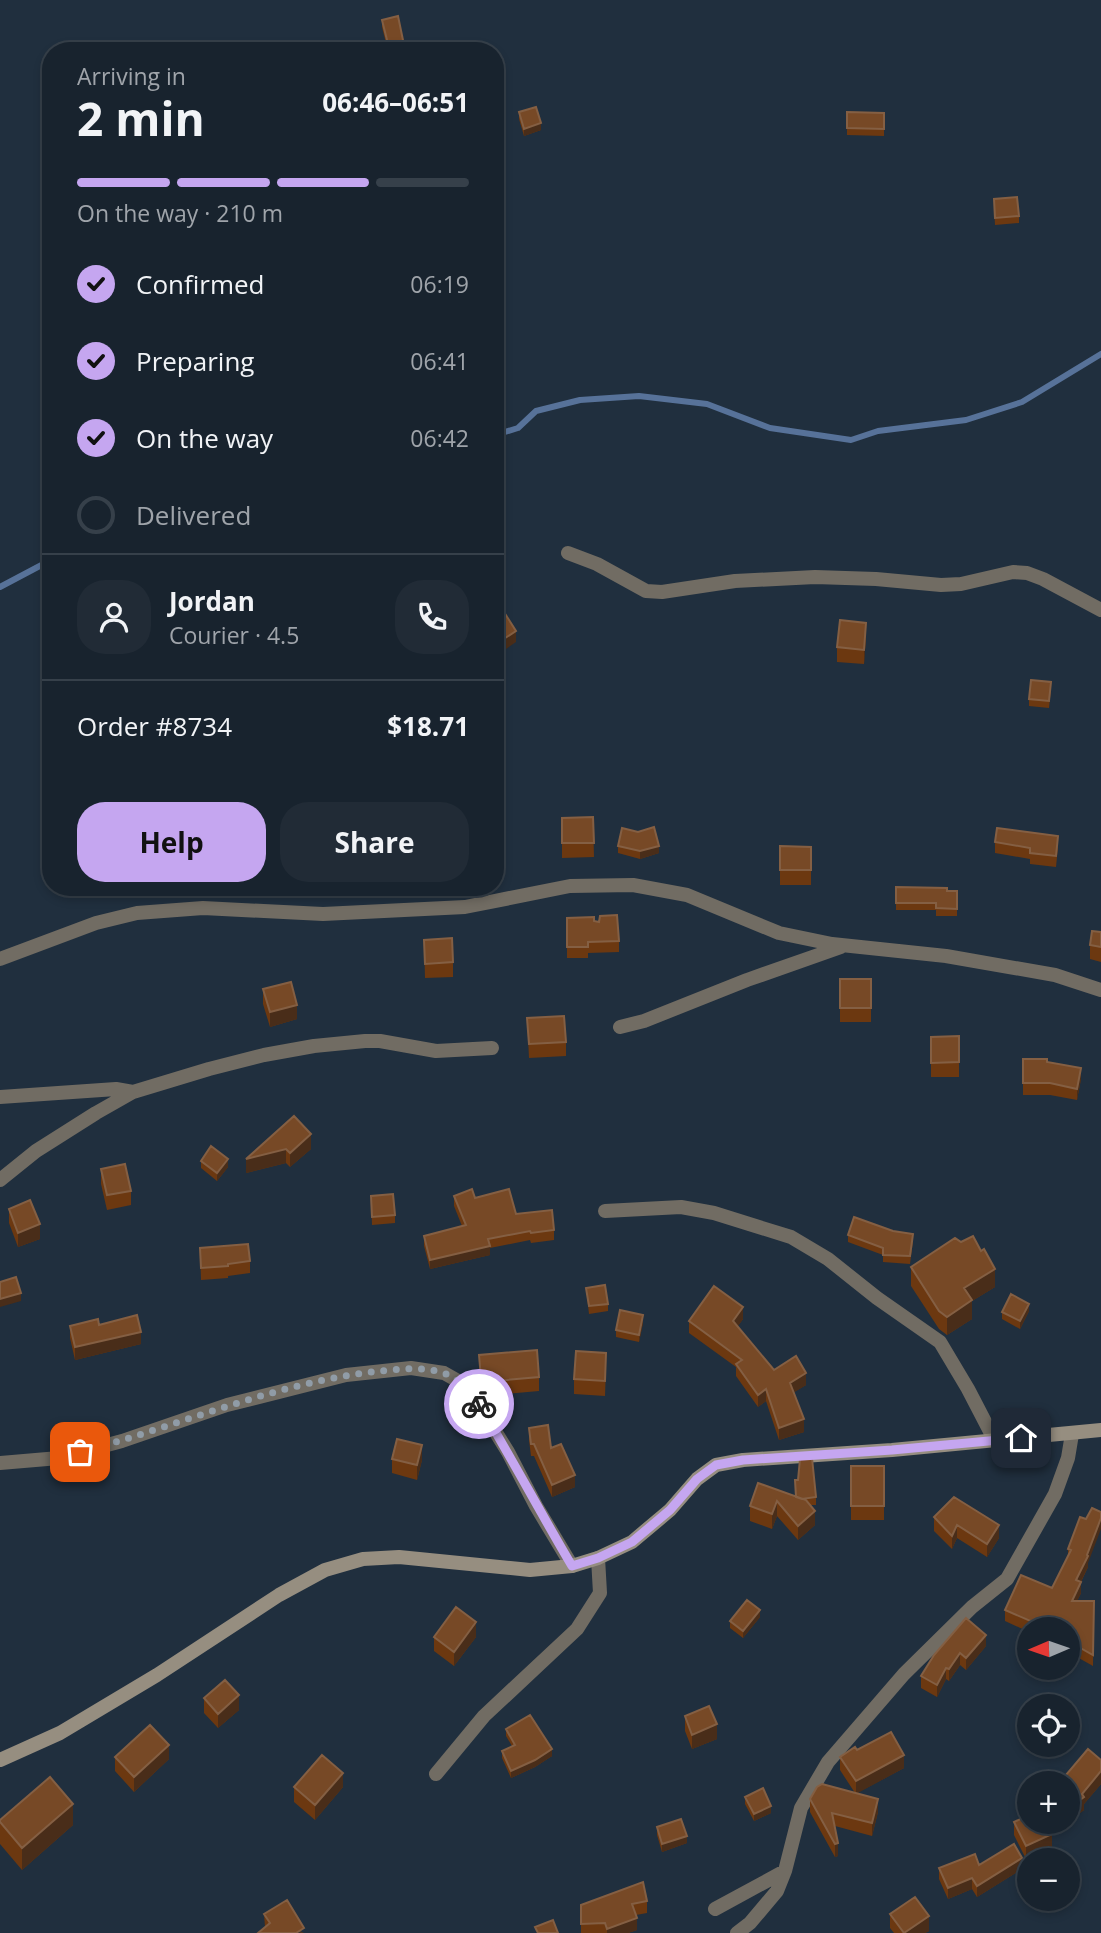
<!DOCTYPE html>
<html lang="en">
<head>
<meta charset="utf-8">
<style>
  body { margin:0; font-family:"Open Sans",sans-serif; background:#212b36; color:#f1f3f6; height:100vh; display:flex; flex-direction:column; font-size:26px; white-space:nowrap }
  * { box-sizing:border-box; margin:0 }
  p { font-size:23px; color:#9fa4aa }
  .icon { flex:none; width:38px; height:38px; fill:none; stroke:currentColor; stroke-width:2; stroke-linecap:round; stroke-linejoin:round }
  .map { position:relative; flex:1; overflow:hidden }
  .panel { position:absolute; left:42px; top:42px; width:462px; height:854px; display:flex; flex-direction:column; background:#18232e; border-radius:28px; box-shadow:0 4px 10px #0003,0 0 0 2px #36404a }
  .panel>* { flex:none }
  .needle { width:46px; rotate:268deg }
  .tools { position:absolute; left:1017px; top:1617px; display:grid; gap:14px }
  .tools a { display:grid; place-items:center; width:63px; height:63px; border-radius:50%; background:#18232e; box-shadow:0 4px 10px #0003,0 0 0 2px #36404a; font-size:35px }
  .pin { position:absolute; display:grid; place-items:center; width:60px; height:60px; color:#fff; margin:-30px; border-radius:14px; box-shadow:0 4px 10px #0006 }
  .courier { position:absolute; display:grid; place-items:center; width:70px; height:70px; margin:-35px; border:5px solid #c5a6f0; border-radius:50%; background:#fff; color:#222; box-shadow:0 2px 9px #0007 }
  .summary em { font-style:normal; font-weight:700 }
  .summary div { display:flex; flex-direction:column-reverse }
  .summary { display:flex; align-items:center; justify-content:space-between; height:119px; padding:0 35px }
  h1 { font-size:46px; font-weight:700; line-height:52px }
  .bar { display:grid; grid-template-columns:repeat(4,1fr); gap:10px 7px; align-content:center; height:84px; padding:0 35px }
  .bar i { height:9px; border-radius:5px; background:#36404a }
  .bar .active { background:#c5a6f0 }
  .bar p { grid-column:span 4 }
  .line { display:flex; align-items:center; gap:18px; padding:0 35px; border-top:2px solid #36404a }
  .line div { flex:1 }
  .round { display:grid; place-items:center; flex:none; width:74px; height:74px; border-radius:28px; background:#212b36 }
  ol { padding:0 35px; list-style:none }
  li { display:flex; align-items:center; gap:21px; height:77px }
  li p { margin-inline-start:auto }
  li .icon { padding:7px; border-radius:50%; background:#c5a6f0; color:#111; stroke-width:4 }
  li:last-child { color:#9fa4aa }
  li i { width:38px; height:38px; border:4px solid #36404a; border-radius:50% }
  .action { display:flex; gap:14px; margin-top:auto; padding:14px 35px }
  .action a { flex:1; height:80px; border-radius:28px; background:#c5a6f0; color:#111; font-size:28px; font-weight:700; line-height:80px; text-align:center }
  .action a+a { background:#212b36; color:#f1f3f6 }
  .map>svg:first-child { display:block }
</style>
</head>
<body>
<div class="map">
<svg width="1101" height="1933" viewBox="0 0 1101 1933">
  <rect width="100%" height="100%" fill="#202f3e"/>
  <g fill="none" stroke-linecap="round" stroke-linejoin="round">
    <path stroke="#577299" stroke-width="6" d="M495,435l23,-7 18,-17 44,-11 59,-4 68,8 63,24 81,12 27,-9 88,-11 56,-18 79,-48
      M0,587l51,-27"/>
    <path stroke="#716c63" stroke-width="14" d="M568,553l29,11 49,27 16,1 73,-11 80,-4 61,2 65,6 20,-1 52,-12 14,1 16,6 58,31
      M0,959l96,-36 41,-10 66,-5 120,6 142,-7 105,-21 63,-1 54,10 92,38 53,11 114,12 109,19 46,15
      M620,1027l24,-6 103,-41 94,-33
      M0,1097l116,-8 17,3
      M0,1180l36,-29 60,-38 37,-21 76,-23 55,-14 50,-9 51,-5h15l56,10 56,-3
      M605,1211l76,-4 33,6 77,24 37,22 49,39 63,44 28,47 27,52
      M0,1463l59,-5 63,-17 105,-36 119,-30 65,-7 33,5 16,9 17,20 31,50 28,54 36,60
      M436,1774l48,-58 93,-87 23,-36 -2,-35
      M715,1909l70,-38 16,-63 27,-46 76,-88 68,-67 35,-28 48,-85 13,-36 4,-24
      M737,1933l13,-10 27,-32 8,-20"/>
    <path stroke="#968e80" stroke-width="14" d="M0,1760l60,-27 97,-58 122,-80 46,-25 38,-11 36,-2 131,13 42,-4 26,-8 34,-16 38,-32 27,-31 19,-14 27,-5 149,-10 209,-20"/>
  </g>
  <path fill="#6c3810" d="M382,20l22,31h-16l-6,-24z
    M519,112l22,18 -17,6 -5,-17z
    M847,112l37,1v23l-37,-1z
    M994,206l25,10v7l-24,2z
    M866,637l-2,27 -27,-2v-15z
    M1051,689l-2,19 -20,-2v-7z
    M593,817l1,40 -32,1v-40z
    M638,832l21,21 -19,6 -22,-6v-7z
    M995,842l63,5 -2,20 -26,-3v-5l-35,-6z
    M780,846l31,1v38h-31z
    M896,887l61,4v25h-21v-6h-40z
    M567,918l27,3 25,20v11l-31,1v5h-21z
    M1101,932v30l-11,-3v-14z
    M424,940l29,22v15l-28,1z
    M840,979h31v43h-31z
    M263,989l34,30 -27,8 -7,-23z
    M527,1018l39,24v14l-37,2z
    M959,1036v41h-28v-40z
    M1023,1059l24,3 34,17 -4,21 -27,-5h-27z
    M294,1116l17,33 -21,18 -4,-4 -40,10z
    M201,1161l27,6 -11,14 -16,-13z
    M101,1169l30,22v14l-24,5 -6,-26z
    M371,1196l24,19v8l-23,2z
    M454,1196l21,2 79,32v10l-23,3 -1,-3 -40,8v7l-60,14 -6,-23v-10l38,-10 -8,-20z
    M9,1209l31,30 -22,8 -9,-24z
    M848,1235l65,6 -3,23 -27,-2v-7l-35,-13z
    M200,1248l50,13v12l-22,3v2l-27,2z
    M911,1267l84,20 -23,14v18l-25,16 -8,-6 -28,-43z
    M586,1288l22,16v7l-19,3z
    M1029,1311l-9,18 -18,-10v-7z
    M743,1319l-6,8 37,43 32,15 -12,7 10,40 -25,8 -13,-39 -8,6 -22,-31v-9l-47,-34v-12z
    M643,1323l-4,19 -23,-5v-7z
    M99,1325l42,19 -66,16 -5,-22v-12z
    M479,1355l60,22v14l-54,5 -4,-4z
    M606,1368l-1,28 -31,-2v-15z
    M529,1428l22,20 24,39 -23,10 -18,-41h-3l-2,-16z
    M392,1459l30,1 -5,20 -25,-7z
    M851,1466h33v54h-33z
    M796,1497h20v8h-6l5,20 -17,15 -21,-24 -5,13 -22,-8v-15z
    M934,1517l65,21 -12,19 -30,-19 -5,11 -18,-18z
    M1086,1519l2,48 -7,15v11l-4,8h17l-1,65 -25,-14v-23h-39v3l-24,-11v-11l47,-22 16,-31v-8z
    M760,1617l-17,21 -13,-10v-7z
    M434,1637h42l-22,29 -20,-15z
    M986,1646l-20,24 -6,-5 -11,16 -3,-2 -9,18 -16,-9v-12l13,-21z
    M204,1698l35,12 -21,18 -14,-15z
    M685,1716l32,23 -25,10 -7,-18z
    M506,1729l46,27 -17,11 -24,11 -9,-20v-7l10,-5 -6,-10z
    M857,1750l47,18 -47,25 21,19 -6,24 -37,-10 3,30 -3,1 -25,-45v-13l45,-6 -15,-23v-13z
    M115,1757l54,2 -35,33 -19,-21z
    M1101,1760v24l-17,20v6l-32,24v13l-26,12 -12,-24v-13h54v-39h-8v-1z
    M294,1787h49l-28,33 -21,-18z
    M745,1797l26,16 -17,8 -9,-17z
    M0,1820l73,5 -51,45 -22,-26z
    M657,1827l30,16 -25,9 -5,-17z
    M979,1865l43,4 -45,28 -5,-8 -24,10 -9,-20v-11z
    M647,1901v12l-11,2 1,15 -9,3h-47v-28z
    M264,1914l40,19 -39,-6z
    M890,1914l39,17 -4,2h-31l-4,-5z"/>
  <path fill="#492d19" d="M404,45v6h-15v-3z
    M541,123v7l-17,6v-7z
    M866,623v14l-2,27v-14z
    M516,631v11l-20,14v-12z
    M659,846v7l-19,6v-8z
    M297,1005v14l-27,8v-15z
    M1081,1068v11l-4,21v-11z
    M311,1134v15l-21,18v-14z
    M286,1149v14l-40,10v-14z
    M228,1159v8l-11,14v-8z
    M40,1224v15l-22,8v-14z
    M490,1246v9l-60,14v-9z
    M995,1269v18l-23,14v18l-25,16v-18l17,-29z
    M21,1293v8l-21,6v-8z
    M1029,1304v7l-9,18v-8z
    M743,1307v12l-10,14v-12z
    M643,1315v8l-4,19v-7z
    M141,1332v12l-66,16v-13z
    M806,1373v12l-16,10v-12z
    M766,1389v12l-8,6v-12z
    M804,1419v13l-25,8v-12z
    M422,1445v15l-5,20v-15z
    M575,1475v12l-23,10v-12z
    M777,1501v15l-5,13v-15z
    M815,1511v14l-17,15v-14z
    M1101,1518v11l-13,34v4l-12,24v-11z
    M957,1525v13l-5,11v-13z
    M999,1525v13l-12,19v-13z
    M1081,1582v11l-9,19v-11z
    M760,1610v7l-17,21v-7z
    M476,1622v15l-22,29v-14z
    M986,1635v11l-20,24v-12z
    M960,1653v12l-11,16v-12z
    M946,1668v11l-9,18v-12z
    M239,1695v15l-21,18v-14z
    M717,1724v15l-25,10v-14z
    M169,1745v14l-35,33v-15z
    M552,1749v7l-17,11 -24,11v-7z
    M904,1755v13l-48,26v-13z
    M1101,1771v13l-17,20v6l-32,24v13l-26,12v-13l25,-24h17v-13z
    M343,1773v14l-28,33v-15z
    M878,1799v13l-6,24v-13z
    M73,1804v21l-51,45v-22z
    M771,1806v7l-17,8v-7z
    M687,1836v7l-25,9v-8z
    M838,1843v13l-3,1v-13z
    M1022,1858v11l-45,28v-11z
    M972,1878v11l-24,10v-11z
    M929,1916v15l-4,2h-21z
    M637,1918v12l-9,3h-21v-4z"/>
  <path fill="#774926" stroke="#845f43" stroke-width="2" d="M398,16l6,29 -15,3 -7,-28z
    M536,107l5,16 -17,6 -5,-17z
    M847,112l37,1v16l-37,-1z
    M1017,197l2,19 -24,2 -1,-19z
    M504,612l12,19 -20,13 -1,-26z
    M840,620l26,3 -2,27 -27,-3z
    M1031,680l20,2 -2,19 -20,-2z
    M593,817l1,26h-32v-25z
    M654,827l5,19 -19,5 -22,-5 4,-18 16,4z
    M997,828l61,8 -2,20 -26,-3v-5l-35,-6z
    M780,846l31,1v23h-31z
    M896,887l51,1v3h10v18l-21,-1v-5h-40z
    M617,915l2,26 -31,1v5h-21v-29l27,-1v4l5,1 1,-6z
    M1092,931l9,1v15l-11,-2z
    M452,938l1,24 -28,2 -1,-24z
    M840,979h31v29h-31z
    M291,982l6,23 -27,7 -7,-23z
    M564,1016l2,26 -37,2 -2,-26z
    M959,1036v26l-28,1v-26z
    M1023,1059h24v3l34,6 -4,21 -27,-6h-27z
    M294,1116l17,18 -21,19 -4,-4 -40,10z
    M211,1146l17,13 -11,14 -16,-12z
    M125,1164l6,27 -24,4 -6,-26z
    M472,1189l3,9 34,-9 7,25 36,-4 2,20 -23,3 -1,-2 -42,8 2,7 -60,14 -6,-24 42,-11 -12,-29z
    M393,1194l2,21 -23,2 -1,-21z
    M30,1200l10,24 -22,9 -9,-24z
    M854,1217l39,14 20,3 -3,22 -27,-1v-7l-35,-13z
    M973,1236l8,15 3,-2 11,20 -31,19 8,12 -25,17 -8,-6 -28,-44 44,-29 6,4z
    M248,1244l2,17 -22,3v2l-27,2 -1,-20z
    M16,1277l5,16 -21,6v-17z
    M605,1285l3,19 -19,2 -3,-18z
    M714,1286l29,21 -10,14 41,49 22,-14 10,17 -16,10 14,36 -25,9 -13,-39 -8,6 -22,-31 6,-4 -53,-39z
    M1011,1294l18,10 -9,17 -18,-9z
    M620,1310l23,5 -4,20 -23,-5z
    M137,1315l4,17 -66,15 -5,-21 28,-7 1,6z
    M537,1350l2,27 -54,5 -4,-4 -2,-23z
    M576,1351l30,2 -1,28 -31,-2z
    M548,1425l3,23 10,-4 14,31 -23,10 -18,-41h-3l-2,-16z
    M397,1439l25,6 -5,20 -25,-6z
    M812,1458l4,39 -14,2 -6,-2 -1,-17h3l2,-21z
    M851,1466h33v40h-33z
    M758,1483l48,17 9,11 -17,15 -21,-25 -5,13 -22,-8z
    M954,1497l45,28 -12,19 -30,-19 -5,11 -18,-19z
    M1092,1508l9,4v6l-14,37 1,1 -12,24 5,2 -9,19h22l-1,54 -25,-14v-12h-19l-44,-19 16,-35 31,13 19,-38 -3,-1 12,-32 6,2z
    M747,1600l13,10 -17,21 -13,-10z
    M456,1607l20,15 -22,30 -20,-15z
    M966,1618l20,17 -20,23 -6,-5 -11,16 -3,-1 -9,17 -16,-9 13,-21z
    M225,1680l14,15 -21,19 -14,-16z
    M709,1706l8,18 -25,11 -7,-19z
    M530,1715l22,34 -17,11 -24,11 -9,-20 13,-6 -9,-16z
    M150,1725l19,20 -35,32 -19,-20z
    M891,1732l13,23 -48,26 -16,-24 15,-10 2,3z
    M1088,1749l13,11v11l-19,23 2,3 -16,12v-26h-7l-1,-1z
    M322,1755l21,18 -28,32 -21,-18z
    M50,1777l23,27 -51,44 -22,-26v-2z
    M822,1784l56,15 -6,24 -40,-10 6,30 -3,1 -25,-45 7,-12z
    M763,1788l8,18 -17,8 -9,-17z
    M1029,1815v7h22l-4,2 5,10 -26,12 -12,-24z
    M681,1819l6,17 -25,8 -5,-17z
    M1014,1844l8,14 -45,28 -5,-8 -24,10 -9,-20 36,-14 4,11z
    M643,1882l4,19 -15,3 5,14 -30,11 -2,-6 -24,1v-19z
    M915,1897l14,19 -25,17 -14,-19z
    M287,1900l17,28 -8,5h-38l12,-10 -6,-9z
    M553,1920l5,13h-20l-3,-6z"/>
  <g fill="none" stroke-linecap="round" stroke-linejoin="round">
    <path stroke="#909ca7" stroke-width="7" stroke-dasharray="0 12.6" d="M80,1452c100,-26 196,-70 300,-81 20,-2 43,-5 63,2 16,5 27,19 36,31"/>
    <path stroke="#c5a6f0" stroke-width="9" d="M479,1404c32,53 61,108 93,162l26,-8 34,-16 38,-32 27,-31 19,-14 27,-5 149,-10 129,-12"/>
  </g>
</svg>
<div class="tools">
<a><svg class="needle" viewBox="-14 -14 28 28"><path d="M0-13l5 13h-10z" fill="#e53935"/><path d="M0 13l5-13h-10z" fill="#9fa4aa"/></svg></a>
<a><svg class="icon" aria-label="locate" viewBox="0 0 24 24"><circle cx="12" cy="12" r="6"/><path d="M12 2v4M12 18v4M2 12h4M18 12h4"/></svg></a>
<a>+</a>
<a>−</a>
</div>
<div class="pin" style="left:80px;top:1452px;background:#ea580c"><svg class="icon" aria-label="bag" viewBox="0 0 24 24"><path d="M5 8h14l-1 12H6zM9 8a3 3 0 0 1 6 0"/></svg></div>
<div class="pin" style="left:1021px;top:1438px;background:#1f2937"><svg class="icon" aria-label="home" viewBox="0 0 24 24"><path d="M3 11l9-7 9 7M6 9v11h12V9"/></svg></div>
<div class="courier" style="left:479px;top:1404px"><svg class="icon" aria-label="bike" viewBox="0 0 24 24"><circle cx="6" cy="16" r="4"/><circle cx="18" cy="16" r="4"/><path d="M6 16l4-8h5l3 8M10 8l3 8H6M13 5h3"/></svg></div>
<section class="panel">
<div class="summary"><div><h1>2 min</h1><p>Arriving in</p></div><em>06:46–06:51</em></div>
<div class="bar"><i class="active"></i><i class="active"></i><i class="active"></i><i></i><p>On the way · 210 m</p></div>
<ol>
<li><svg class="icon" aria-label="check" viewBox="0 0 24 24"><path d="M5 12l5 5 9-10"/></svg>Confirmed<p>06:19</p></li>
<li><svg class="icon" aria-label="check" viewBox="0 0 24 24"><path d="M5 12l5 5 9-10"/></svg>Preparing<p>06:41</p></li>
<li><svg class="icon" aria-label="check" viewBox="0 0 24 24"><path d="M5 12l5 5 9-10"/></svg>On the way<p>06:42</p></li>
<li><i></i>Delivered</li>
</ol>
<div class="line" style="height:126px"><a class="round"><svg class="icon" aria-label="person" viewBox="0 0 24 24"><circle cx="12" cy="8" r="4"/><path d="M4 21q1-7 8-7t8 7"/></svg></a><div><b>Jordan</b><p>Courier · 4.5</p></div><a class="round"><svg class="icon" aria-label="phone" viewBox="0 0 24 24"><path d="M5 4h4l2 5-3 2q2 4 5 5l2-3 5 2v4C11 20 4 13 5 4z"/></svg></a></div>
<div class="line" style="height:91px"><div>Order #8734</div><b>$18.71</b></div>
<div class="action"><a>Help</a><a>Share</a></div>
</section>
</div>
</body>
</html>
